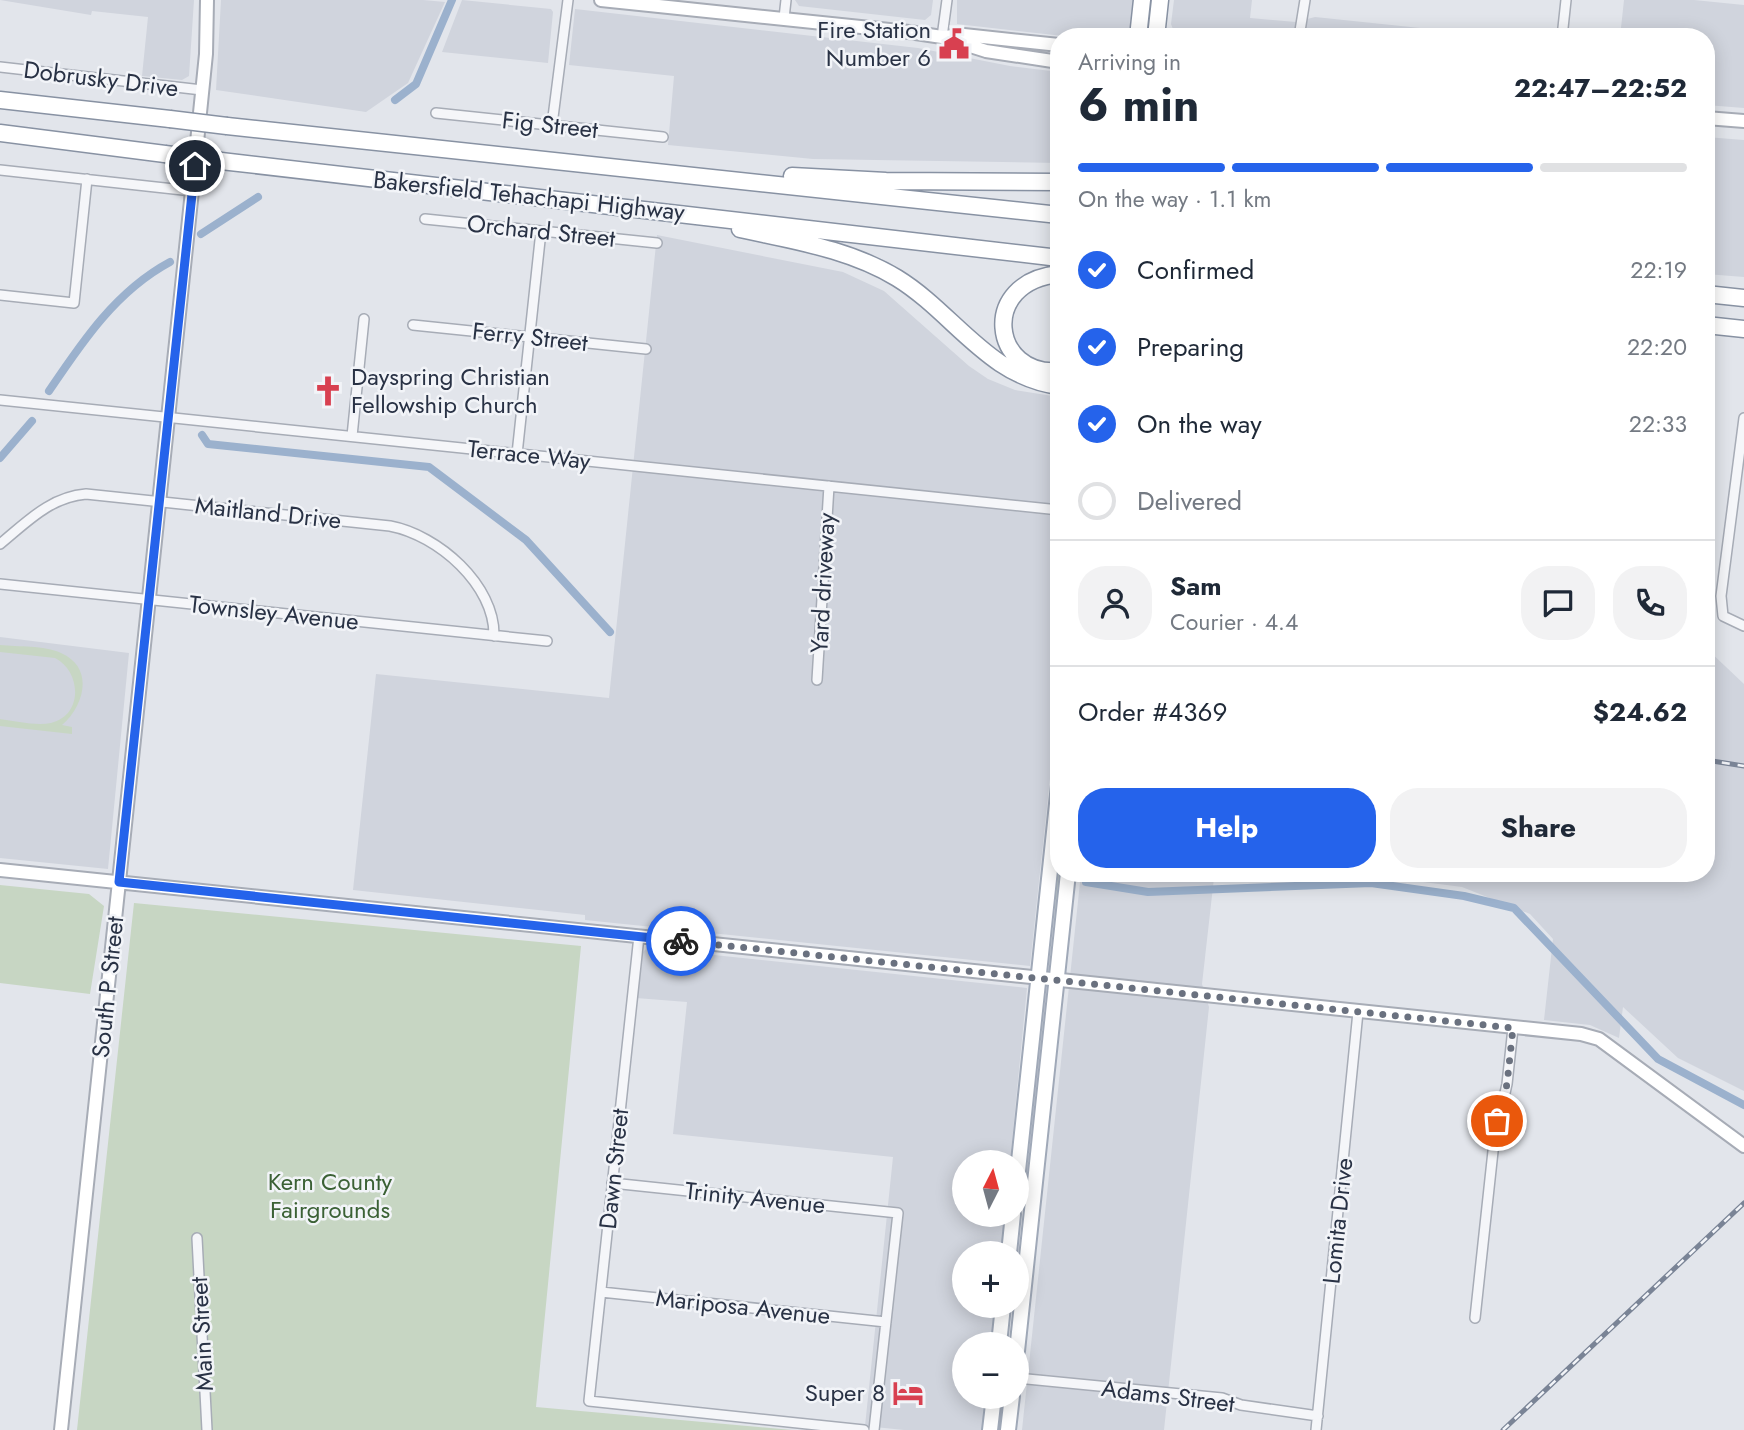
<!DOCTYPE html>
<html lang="en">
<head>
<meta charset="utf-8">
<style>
  body { margin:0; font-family:Jost,sans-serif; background:#f2f2f3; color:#1f2937; height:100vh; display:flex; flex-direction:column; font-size:26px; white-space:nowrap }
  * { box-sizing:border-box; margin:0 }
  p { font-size:23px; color:#747a83 }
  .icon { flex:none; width:38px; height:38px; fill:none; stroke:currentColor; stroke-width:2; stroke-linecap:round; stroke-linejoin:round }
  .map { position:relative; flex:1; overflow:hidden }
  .drawer { position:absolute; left:1050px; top:28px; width:665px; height:854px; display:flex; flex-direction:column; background:#fff; border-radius:28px; box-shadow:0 4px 18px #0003 }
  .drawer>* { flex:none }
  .needle { width:46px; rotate:6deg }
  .buttons { position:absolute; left:952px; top:1150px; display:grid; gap:14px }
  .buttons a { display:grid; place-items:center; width:77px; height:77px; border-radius:50%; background:#fff; box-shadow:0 4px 18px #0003; font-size:35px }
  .pin { position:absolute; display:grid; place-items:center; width:60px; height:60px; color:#fff; margin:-30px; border:4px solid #fff; border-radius:50%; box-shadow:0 2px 7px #0007 }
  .courier { position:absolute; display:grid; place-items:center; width:70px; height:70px; margin:-35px; border:5px solid #2563eb; border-radius:50%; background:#fff; color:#222; box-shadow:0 2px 9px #0007 }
  .overview em { font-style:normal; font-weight:700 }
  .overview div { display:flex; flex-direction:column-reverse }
  .overview { display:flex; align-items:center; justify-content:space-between; height:119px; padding:0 28px }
  h1 { font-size:46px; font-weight:700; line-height:52px }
  .bar { display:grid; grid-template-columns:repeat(4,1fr); gap:10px 7px; align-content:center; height:84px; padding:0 28px }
  .bar i { height:9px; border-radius:5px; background:#e0e1e3 }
  .bar .active { background:#2563eb }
  .bar p { grid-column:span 4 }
  .line { display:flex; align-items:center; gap:18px; padding:0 28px; border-top:2px solid #e0e1e3 }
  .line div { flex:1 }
  .round { display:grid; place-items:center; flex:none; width:74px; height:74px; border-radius:28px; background:#f2f2f3 }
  ol { padding:0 28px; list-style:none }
  li { display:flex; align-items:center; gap:21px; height:77px }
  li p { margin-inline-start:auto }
  li .icon { padding:7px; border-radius:50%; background:#2563eb; color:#fff; stroke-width:4 }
  li:last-child { color:#747a83 }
  li i { width:38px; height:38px; border:4px solid #e0e1e3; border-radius:50% }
  .primary-button { display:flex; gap:14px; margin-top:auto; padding:14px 28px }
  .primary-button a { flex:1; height:80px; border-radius:28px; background:#2563eb; color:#fff; font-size:28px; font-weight:700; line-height:80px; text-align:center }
  .primary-button a+a { background:#f2f2f3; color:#1f2937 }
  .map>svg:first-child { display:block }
</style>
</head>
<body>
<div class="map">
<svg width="1744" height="1430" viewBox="0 0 1744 1430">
  <rect width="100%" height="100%" fill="#e2e5eb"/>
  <path fill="#d0d4dd" d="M0,0h194l-5,76 -7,4 -40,-4 6,-59 -56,-6 -1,4z
    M221,0h202l22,2 -37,81 -42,29 -150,-22z
    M462,0l89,9 2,3 -5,51 -106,-11z
    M795,0h138l-2,15 -6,5 -126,-14z
    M957,0h176l-3,27 -7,10h-51l-115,-13z
    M1174,0h78l-2,18 46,4 19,-5 191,20h-330l-5,-13z
    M1624,0h70l50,5v103l-38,-3v-68h-86z
    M575,9l343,39 92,18 49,6v91l-246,-4 -145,-14 6,-69 -105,-11z
    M1706,137l38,3v137l-38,-3z
    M657,235l186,37 41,19 85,75 19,13 27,11 44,7v297l-29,272 -445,-46v-5l-232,-25 23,-216 233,24z
    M0,637l129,16 -21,216 -108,-11z
    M1706,648l38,36v407l-66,-33 -55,-51 -4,31 -29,-13 -46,-5 9,-81 -23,-25 -68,-27 -109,-14h353z
    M1081,873h261l-128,5 -12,106 7,23 -45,423h-142z
    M647,948l380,40 -17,174h-46v52l41,1 -4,38h-37v53h32l-4,38h-28v52l23,1 -3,33h-80l-39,-4 28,-269 -220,-23 14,-132 -51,-4 6,-45z"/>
  <path fill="#c7d6c3" d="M0,645c18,2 44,0 61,8 34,15 23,53 1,72l10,2v7l-72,-8v-7c15,2 36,7 51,4 33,-8 30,-52 4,-65l-55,-6z
    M1059,853l-1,12 3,8 -10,95z
    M0,885l89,9 15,12 -14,88 -90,-11z
    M134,903l447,43 -45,461 256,23h-715z"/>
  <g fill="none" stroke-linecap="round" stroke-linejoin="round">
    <path stroke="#9bb1cd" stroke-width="8" d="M395,100l21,-16 36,-84
      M201,234l57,-37
      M49,391c33,-49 67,-100 121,-129
      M202,435l6,9 221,23 97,73 84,92
      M0,458l32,-37
      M1086,882l62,10 223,-9 93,13 50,12 144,151 86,46"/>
    <g stroke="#a7acb6" stroke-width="12">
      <path id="street" d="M784,18l2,-18
        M942,37l5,-37
        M1299,37l6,-37
        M1562,37l4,-37
        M0,67l202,23
        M436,113l227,24
        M552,125l16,-125
        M0,170l192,21
        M425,219l232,24
        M0,295l74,8 13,-124
        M413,325l233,24
        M0,400l1059,110
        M1744,418l-23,178 2,20 21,10
        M352,436l12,-117
        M517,454l24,-223
        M0,544c27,-22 50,-47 86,-50l304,32c48,9 105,59 104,110
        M0,584l547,57
        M817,680l12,-194
        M639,936l-50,465 275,29
        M612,1183l286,30 -24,217
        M197,1238l10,192
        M601,1292l285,30
        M1475,1318l19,-176 13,-58 6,-56
        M1017,1378l205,20 19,7 77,11
        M1316,1430l42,-418"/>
    </g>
    <g stroke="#a7acb6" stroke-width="16">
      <path id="secondary" d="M601,0l308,32 33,5 44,14 73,11
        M944,37l20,-2 95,10
        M1706,118l38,3
        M0,870l1581,164 18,5 145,107
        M61,1430l131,-1239 14,-137 1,-54"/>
    </g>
    <g stroke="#a0a9b8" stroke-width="18">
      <path id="primary" d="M1017,1180l42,-395
        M1009,1253l4,-39
        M999,1344l4,-38
        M1017,1351l51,-478
        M990,1430l4,-34
        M1008,1430l4,-34"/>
    </g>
    <g stroke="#8892a3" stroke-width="19">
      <path id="highway" d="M1138,37l4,-37
        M1156,37l4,-37
        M0,100l170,19
        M227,126l832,89
        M0,133l165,21
        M221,161l838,97
        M792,176l94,5 173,1
        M740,229c54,12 109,20 157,49 57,35 91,99 162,108
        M1059,274c-81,8 -67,103 0,97
        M1706,294l38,4
        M1706,325l38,4"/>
    </g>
    <use href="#street" stroke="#f5f6f9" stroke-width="9"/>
    <use href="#secondary" stroke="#fff" stroke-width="12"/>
    <use href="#primary" stroke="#fff" stroke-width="14"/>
    <use href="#highway" stroke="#fff" stroke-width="16"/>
    <g stroke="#7a8496" stroke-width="5">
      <path id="rail" d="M1706,760l38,6
        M1503,1430l241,-227"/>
    </g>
    <use href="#rail" stroke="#f2f4f8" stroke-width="2.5" stroke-dasharray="8" stroke-linecap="butt"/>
    <g stroke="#8892a3" stroke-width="19" stroke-linecap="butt">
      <path id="highway-bridge" d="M170,119l57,7
        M165,154l56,7"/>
    </g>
    <use href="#highway-bridge" stroke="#fff" stroke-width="16"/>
  </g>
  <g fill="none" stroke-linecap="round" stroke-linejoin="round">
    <path stroke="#6a717f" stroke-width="7" stroke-dasharray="0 12.6" d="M681,941l832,87 -6,56 -10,37"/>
    <path stroke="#2563eb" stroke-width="9" d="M195,166l-76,716 562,59"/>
  </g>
  <defs>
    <g id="civic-bare" transform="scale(2.415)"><path d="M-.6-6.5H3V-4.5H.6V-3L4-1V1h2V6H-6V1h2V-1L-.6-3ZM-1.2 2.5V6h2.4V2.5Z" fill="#d84050" stroke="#f2f4f8" stroke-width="2.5" paint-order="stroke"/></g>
    <g id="church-bare" transform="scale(2.415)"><path d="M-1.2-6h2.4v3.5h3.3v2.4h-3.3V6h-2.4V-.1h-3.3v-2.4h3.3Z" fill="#d84050" stroke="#f2f4f8" stroke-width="2.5" paint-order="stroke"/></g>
    <g id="hotel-bare" transform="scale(2.415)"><path d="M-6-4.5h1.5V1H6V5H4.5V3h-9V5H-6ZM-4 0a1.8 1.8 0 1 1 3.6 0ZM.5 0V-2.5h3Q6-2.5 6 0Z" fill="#d84050" stroke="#f2f4f8" stroke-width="2.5" paint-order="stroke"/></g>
  </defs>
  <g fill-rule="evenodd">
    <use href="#civic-bare" x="954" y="44"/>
    <use href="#church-bare" x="328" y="391"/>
    <use href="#hotel-bare" x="908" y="1393"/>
  </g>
  <g text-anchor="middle" stroke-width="5" stroke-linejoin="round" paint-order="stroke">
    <g font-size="24" fill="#293245" stroke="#f2f4f8" text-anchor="end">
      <text x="931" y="38">Fire Station<tspan x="931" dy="28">Number 6</tspan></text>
      <text x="351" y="385" text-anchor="start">Dayspring Christian<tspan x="351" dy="28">Fellowship Church</tspan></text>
      <text x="885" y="1401">Super 8</text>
    </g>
    <g font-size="24" fill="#293245" stroke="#f2f4f8">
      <text transform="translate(101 79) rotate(7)" y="8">Dobrusky Drive</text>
      <text transform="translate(550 125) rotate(6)" y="8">Fig Street</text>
      <text transform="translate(529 196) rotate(6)" y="8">Bakersfield Tehachapi Highway</text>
      <text transform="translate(541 231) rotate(6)" y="8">Orchard Street</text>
      <text transform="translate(530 337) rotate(6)" y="8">Ferry Street</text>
      <text transform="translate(529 455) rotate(6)" y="8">Terrace Way</text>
      <text transform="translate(268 513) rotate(6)" y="8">Maitland Drive</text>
      <text transform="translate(823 583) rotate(-87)" y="8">Yard driveway</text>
      <text transform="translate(274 613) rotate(6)" y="8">Townsley Avenue</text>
      <text transform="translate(108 987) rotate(-84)" y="8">South P Street</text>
      <text transform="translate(614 1169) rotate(-84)" y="8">Dawn Street</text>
      <text transform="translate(755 1198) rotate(6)" y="8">Trinity Avenue</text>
      <text transform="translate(1338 1221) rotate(-84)" y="8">Lomita Drive</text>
      <text transform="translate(743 1307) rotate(6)" y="8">Mariposa Avenue</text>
      <text transform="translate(202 1334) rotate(-93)" y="8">Main Street</text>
      <text transform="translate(1168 1396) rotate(7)" y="8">Adams Street</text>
    </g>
    <g font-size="24" fill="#3b6135" stroke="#f2f4f8">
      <text x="330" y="1190">Kern County<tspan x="330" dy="28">Fairgrounds</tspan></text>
    </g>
  </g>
</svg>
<div class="buttons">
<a><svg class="needle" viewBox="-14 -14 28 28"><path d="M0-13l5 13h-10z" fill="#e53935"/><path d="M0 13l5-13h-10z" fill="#747a83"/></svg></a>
<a>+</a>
<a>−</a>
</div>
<div class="pin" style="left:1497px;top:1121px;background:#ea580c"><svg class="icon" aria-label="bag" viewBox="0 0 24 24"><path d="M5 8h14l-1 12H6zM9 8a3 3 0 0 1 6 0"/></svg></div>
<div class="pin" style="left:195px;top:166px;background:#1f2937"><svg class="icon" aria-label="home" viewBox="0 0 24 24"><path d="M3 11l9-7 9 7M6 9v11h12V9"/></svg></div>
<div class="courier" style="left:681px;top:941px"><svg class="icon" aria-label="bike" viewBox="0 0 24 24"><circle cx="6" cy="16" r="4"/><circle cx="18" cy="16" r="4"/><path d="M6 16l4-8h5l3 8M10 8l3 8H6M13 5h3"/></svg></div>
<section class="drawer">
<div class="overview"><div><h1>6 min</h1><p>Arriving in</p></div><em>22:47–22:52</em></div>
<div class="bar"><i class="active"></i><i class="active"></i><i class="active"></i><i></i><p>On the way · 1.1 km</p></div>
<ol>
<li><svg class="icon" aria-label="check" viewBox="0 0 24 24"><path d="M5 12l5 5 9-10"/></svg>Confirmed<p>22:19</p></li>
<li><svg class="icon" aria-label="check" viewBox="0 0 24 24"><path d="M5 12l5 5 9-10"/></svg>Preparing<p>22:20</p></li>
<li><svg class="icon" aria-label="check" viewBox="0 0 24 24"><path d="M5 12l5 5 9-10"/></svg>On the way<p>22:33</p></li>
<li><i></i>Delivered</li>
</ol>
<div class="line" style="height:126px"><a class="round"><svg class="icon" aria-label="person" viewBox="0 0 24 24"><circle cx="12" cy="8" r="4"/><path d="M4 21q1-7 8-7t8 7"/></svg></a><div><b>Sam</b><p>Courier · 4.4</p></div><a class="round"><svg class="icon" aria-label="chat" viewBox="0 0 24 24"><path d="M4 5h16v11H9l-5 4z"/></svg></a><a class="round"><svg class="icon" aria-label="phone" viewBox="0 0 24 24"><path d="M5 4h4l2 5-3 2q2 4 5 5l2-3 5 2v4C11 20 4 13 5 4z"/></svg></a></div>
<div class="line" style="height:91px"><div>Order #4369</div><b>$24.62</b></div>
<div class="primary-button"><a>Help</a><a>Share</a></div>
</section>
</div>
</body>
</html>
